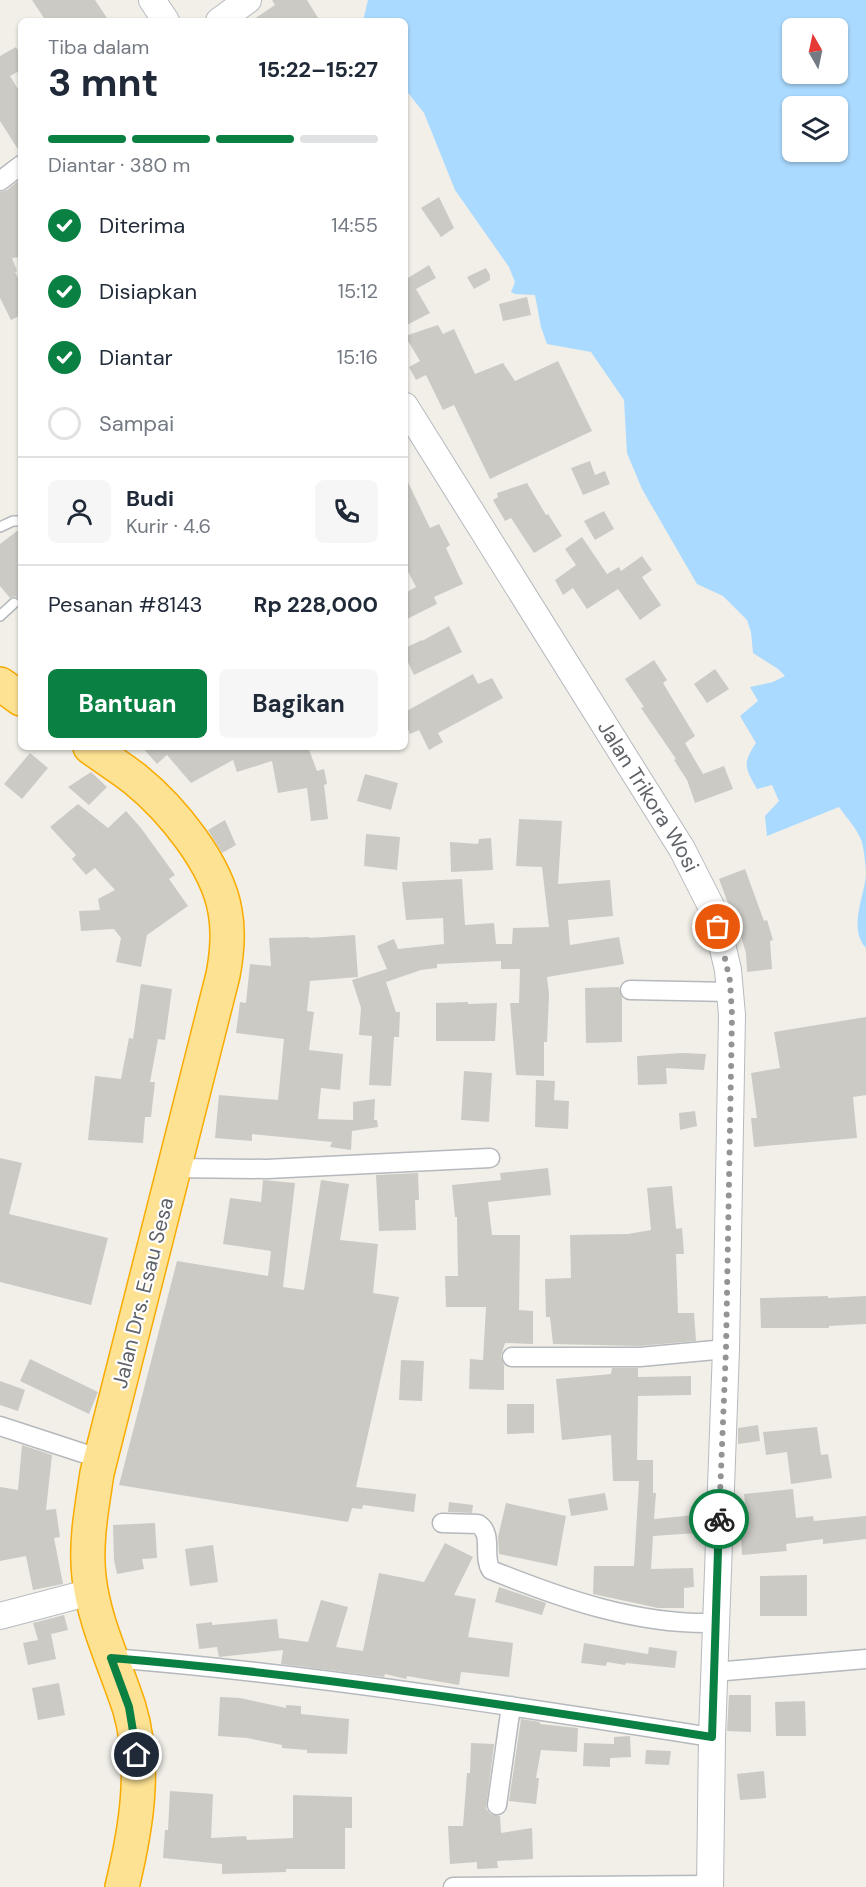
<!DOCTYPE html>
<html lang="id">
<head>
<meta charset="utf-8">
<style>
  body { margin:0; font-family:"DM Sans",sans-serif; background:#f6f6f7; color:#1f2937; height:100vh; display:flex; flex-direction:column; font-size:22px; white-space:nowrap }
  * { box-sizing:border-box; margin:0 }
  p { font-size:20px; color:#747a83 }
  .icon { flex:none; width:33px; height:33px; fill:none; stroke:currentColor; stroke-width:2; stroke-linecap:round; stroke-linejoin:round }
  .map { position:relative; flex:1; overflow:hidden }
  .sheet { position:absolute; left:18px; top:18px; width:390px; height:732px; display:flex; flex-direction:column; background:#fff; border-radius:9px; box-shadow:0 2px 4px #0004 }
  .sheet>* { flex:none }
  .needle { width:39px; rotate:351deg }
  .buttons { position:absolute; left:782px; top:18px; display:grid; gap:12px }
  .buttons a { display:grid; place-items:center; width:66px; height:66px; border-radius:9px; background:#fff; box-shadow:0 2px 4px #0004; font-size:30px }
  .pin { position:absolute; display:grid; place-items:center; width:51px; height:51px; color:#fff; margin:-26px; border:3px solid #fff; border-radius:50%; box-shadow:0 2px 6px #0007 }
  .courier { position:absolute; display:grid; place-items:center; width:60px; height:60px; margin:-30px; border:4px solid #0b8043; border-radius:50%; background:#fff; color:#222; box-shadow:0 2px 8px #0007 }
  .headline em { font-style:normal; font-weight:700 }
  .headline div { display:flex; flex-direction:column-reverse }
  .headline { display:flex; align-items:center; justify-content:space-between; height:102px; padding:0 30px }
  h1 { font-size:39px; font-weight:700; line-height:45px }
  .bar { display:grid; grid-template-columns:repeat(4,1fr); gap:9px 6px; align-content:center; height:72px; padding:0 30px }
  .bar i { height:8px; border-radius:4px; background:#e0e1e3 }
  .bar .selected { background:#0b8043 }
  .bar p { grid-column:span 4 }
  .line { display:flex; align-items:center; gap:15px; padding:0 30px; border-top:2px solid #e0e1e3 }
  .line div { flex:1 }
  .round { display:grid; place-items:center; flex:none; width:63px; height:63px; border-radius:9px; background:#f6f6f7 }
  ol { padding:0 30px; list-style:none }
  li { display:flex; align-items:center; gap:18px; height:66px }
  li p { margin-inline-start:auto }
  li .icon { padding:6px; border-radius:50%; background:#0b8043; color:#fff; stroke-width:4 }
  li:last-child { color:#747a83 }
  li i { width:33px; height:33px; border:3px solid #e0e1e3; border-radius:50% }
  .primary-button { display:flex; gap:12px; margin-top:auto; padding:12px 30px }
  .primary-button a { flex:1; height:69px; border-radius:9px; background:#0b8043; color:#fff; font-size:24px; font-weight:700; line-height:69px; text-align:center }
  .primary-button a+a { background:#f6f6f7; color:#1f2937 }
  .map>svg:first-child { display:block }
</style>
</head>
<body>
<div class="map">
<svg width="866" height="1887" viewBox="0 0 866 1887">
  <rect width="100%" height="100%" fill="#f1efe8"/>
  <path fill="#aadaff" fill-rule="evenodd" d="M368,0h498v948c-18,-20 -2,-50 0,-73 0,-9 -2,-24 -4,-33 -4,-12 -16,-25 -23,-35l-72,29 -2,-20 14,-15 -7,-16 -15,4c-12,-21 -15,-25 -1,-46l-16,-27 18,-15 -8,-14 23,-5 12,-6 -7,-7 -25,-16 -2,-21 -4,-12 -24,-24 -26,-12 -55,-95 -15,-36 -3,-53 -33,-48 -44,-8 -6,-17 -6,-32 -20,-1 -4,-2 4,-10 -6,-15 -54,-77 -31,-77 -19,-24v-68h-42zM792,28h45v46h-45zM792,106h45v46h-45z"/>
  <path fill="#cccac5" d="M32,0h63l14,21h-63z
    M272,0h35l13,21h-69l24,-16z
    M16,47l5,8v15l-11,6 11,18v60l-21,-33v-65z
    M18,181h3v76l-9,1 5,13 -2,1 6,12v31l-10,5 -11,-22v-106l7,-2z
    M439,197l15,31 -13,9 -20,-29z
    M429,265l7,13 -20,11 14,24 -25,13v-54l3,6z
    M486,268l4,7v5l-16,9 -7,-12z
    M527,297l4,18 -28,6 -4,-17z
    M438,325l5,9 11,-5 21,45 28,-11 12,18 43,-20 34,70 -102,48 -36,-74 -11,5 -17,-35 -10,5 -7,-13 11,-6 -15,-25z
    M590,461l5,14 10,-4 5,13 -27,11 -12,-27z
    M405,476l25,52 9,-4 11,21 -4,3 17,36 -29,13 3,7 -32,16v-27l11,-6 -11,-21z
    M527,483l19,32 2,-1 14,22 -28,17 -23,-35 -6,3 -12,-21 5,-3 -1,-4z
    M604,511l10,18 -19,11 -11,-19z
    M21,528v84l-3,-4 3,-4 -2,-5 -4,-3 -5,2 -10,-12v-42z
    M582,537l25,37 12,-7 2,4 21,-15 10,14 -10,7 19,28 -21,15 -22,-31 -31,20 -14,-21 -10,7 -8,-15 21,-15 -11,-16z
    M449,626l13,26 -48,23 -9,-19v-8l17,-8v1z
    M654,660l13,20 -4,3 32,53 -10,7 18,31 21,-8 9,23 -38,14 -8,-23 -13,-20 2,-1 -35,-51 3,-1 -19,-28z
    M715,669l14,20 -22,14 -13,-19z
    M473,674l5,10 14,-6 11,20 -65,35 5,9 -14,8 -10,-20 -9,4 -5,-12v-10z
    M142,747h166l9,24 7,-2 3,15 -3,1 4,34 -17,2 -4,-33 -29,5 -6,-32 -35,11 -4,-12 -42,23 -24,-28 -10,9z
    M30,753l18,15 -26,31 -18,-15z
    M91,772l16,15 -18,18 -21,-18z
    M365,774l33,9 -7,27 -34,-9z
    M78,804l30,24 18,-17 15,17 34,47 -6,4 19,27 -41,29 -6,32 -25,-5 5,-24 -7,-9 -33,2 -2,-20 21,-1 -2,-11 17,-9 -20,-22 -9,7 -14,-16 4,-4 -26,-28z
    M519,819l43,2 -4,63 52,-4 3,36 -45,4 2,25 49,-8 5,27 -77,13 2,17 -2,48h-3v34l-28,-1 -6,-72h9l1,-34h-19v-8l-64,3v4l-16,2 -35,12 10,30h4l-1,25h-5l-3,49 -22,-1 3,-49 -13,-1 2,-27 -9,-28 35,-11 -10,-23 17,-7 4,10 46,-5 -1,-26 -37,2 -4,-38 60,-3 3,46 29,-2 2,21h16l1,-16 36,-1 -7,-60 -26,-1z
    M225,820l11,25 -14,8 -14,-23z
    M366,834l34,3 -3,33 -33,-4z
    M491,838l2,32 -42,2 -1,-30 28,2 1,-5z
    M745,869l19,52 3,-1 6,20 -3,1 2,28 -25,3 -1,-19 -12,-40 -2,1 -13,-35z
    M355,935l3,42 -48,4 -3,30 7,1 -5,38 34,4 -3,36 -19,-2 -3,31 35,1v-18l22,-3 -1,21h3l1,7 -26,4 -1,19 -21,-3 2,-5 -80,-8v7l-37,-3 4,-43 59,5 6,-61 -48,-6 4,-31 6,1 4,-39 21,2 -2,-28 41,-1 -1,1z
    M141,984l31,5 -7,51 -7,-1 -8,43h5l-4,35h-6l-2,26 -55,-3 7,-64 26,3 8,-41 4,1z
    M619,987l3,11v44l-36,1 -1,-55z
    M468,1002v2l29,-1 -2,38h-59v-38z
    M866,1017v78l-13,2 4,41 -103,9 -3,-29h6l-6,-45 29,-5 -6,-36z
    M682,1053l24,1 -2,16 -38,-2 1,16 -29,1 -1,-29z
    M464,1071l28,2 -3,49 -28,-2z
    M536,1080l19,1 -1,19 15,1 -1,28 -33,-2z
    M695,1111l2,15 -17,4 -1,-17z
    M0,1158l22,5 -13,51 99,24 -17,67 -91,-23z
    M548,1168l3,27 -63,7 4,33h28l-1,75 14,1v33l-28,-1 -4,13 3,9v25l-35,-1 1,-30 13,1 3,-53h-40l-1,-31h13l-1,-59h-2l-3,-32 49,-5 -1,-7z
    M418,1173l1,27h-4l1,30 -37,1 -3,-56z
    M263,1180l32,3 -12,104 21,3 17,-110 28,4 -9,56 38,4 -5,49 26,4 -43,190 60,7 -2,18 -51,-7 -1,4 -10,-1 -4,14 -229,-37 58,-224 91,15 3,-25 -48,-7 7,-46 31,4z
    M672,1186l4,43 6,-1 2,26h-8l2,59h16l2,28 -57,5 -86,-2 -3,-27h-4l-1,-38 26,-1 -1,-43 58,-1 23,-4 -4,-42z
    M828,1296v2l38,-2v28l-37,2v2h-68l-1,-30z
    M30,1359l68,33 -9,22 -69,-33z
    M401,1360l23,1 -2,40 -23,-1z
    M612,1368h26v9l53,-1v19l-53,1 -1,64h16v33h3l-2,26 41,-4 2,18 -44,3 -2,33 42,-1 1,19 -10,1v20h-26l-65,-14 1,-28h40l5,-85h-26l-2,-46 -49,5 -6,-61 55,-5z
    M0,1381l25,9 -7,21 -18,-6z
    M507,1404h27v29l-27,1z
    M758,1425l2,16 -22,3v-16z
    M817,1427l4,28 7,-1 4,24 -41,6 -4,-32 -21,3 -3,-23z
    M22,1445l30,10 -6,55 10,-1 4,28 -6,1 9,46 -30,6 -7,-34 -26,5v-74l18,3z
    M793,1489l3,29 17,-2 1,5 52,-5v23l-43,5v-5l-37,5 1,7 -45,4 -2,-33h7l-3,-28z
    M605,1493l3,17 -37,6 -3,-17z
    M449,1502l24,3 -1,8 -24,-1z
    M506,1503l60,13 -9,50 -58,-12 -1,-17z
    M155,1523l2,35 -15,1 2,10 -27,5 -3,-14 -1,-35z
    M445,1543l28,14 -19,38 22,4 -8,38 45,6 -4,34 -48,-5 -2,13 -52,-9 -1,3 -21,-5 -1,3 -103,-13 2,-14 -64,7 -2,-10 -18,2 -3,-25 16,-2v3l65,-6 2,19 29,4 13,-42 27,7 -12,40 27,4 16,-78 45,9z
    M213,1545l5,37 -28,4 -5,-37z
    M807,1575v41h-47v-40z
    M499,1587l47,16 -4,12 -47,-13z
    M64,1615l4,15 -17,4 5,25 -28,6 -5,-22 15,-3 -5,-17z
    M584,1643l64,11 1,-7 28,4 -2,17 -49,-5 -1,2 -18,-3 -1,4 -25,-3z
    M59,1683l6,32 -27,5 -6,-32z
    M729,1695h22v37l-24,-1z
    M220,1697l20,1 46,10v-3l15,1v8l48,5 -2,35 -40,-1v-3l-25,-2v-3l-35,-7 -29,-2z
    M805,1701l1,35h-30l-1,-34z
    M521,1719l19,3v2l38,4 -1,24 -36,-2 -5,28h3l-3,26 -27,-3z
    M630,1736l1,21 -21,1v9l-27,-1 1,-23 30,1v-7z
    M471,1743l23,1 -8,65 5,5 9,2 1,17 31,-5 1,31 -36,2 1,7 -21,1v-7l-27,2 -2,-38h15l4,-53h3z
    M646,1750l25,1 -2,14 -24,-1z
    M764,1771l2,27 -26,2 -3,-26z
    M170,1791l43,3 -2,44 35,-2 1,4 46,-2v-43l59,2v31h-7v41h-59v3l-64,2v-10l-59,-6 2,-28h3z"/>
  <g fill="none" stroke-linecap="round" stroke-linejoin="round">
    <g stroke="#b5b8bc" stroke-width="12">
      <path id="lane" d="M0,527l13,-6h8
        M0,616l14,-13"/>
    </g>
    <g stroke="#b5b8bc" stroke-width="21">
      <path id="street" d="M0,181l21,-16
        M630,990l101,2
        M173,1168l94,1 223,-11
        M512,1357h128l86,-8
        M0,1426l101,33
        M442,1523l36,1c16,10 4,32 13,46 72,29 146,55 224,53
        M111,1658c201,16 401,48 601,79
        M714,1672l152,-13
        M497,1805l14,-99
        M453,1887l257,-2"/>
    </g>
    <g stroke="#b6babf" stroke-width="28">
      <g id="secondary">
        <path d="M152,0l14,21"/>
        <path d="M219,21l29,-21"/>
        <path id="s1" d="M405,406l277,443 33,65 13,56 4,45 -6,334 -14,388 -2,150"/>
        <path d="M0,1616l91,-24"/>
      </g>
    </g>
    <g stroke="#f9ab00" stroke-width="36">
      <path id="highway" d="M0,684l21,15
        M90,747c15,11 31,21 45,32 37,30 82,85 90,132 4,21 2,43 -2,64l-126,498c-5,34 -12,69 -8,104 5,45 26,87 40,130 18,59 7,122 -7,180"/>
    </g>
    <use href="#lane" stroke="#fff" stroke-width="9"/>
    <use href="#street" stroke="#fff" stroke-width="18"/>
    <use href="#secondary" stroke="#fff" stroke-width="26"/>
    <use href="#highway" stroke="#fde293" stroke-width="33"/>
  </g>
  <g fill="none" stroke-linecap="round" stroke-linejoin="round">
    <path stroke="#929495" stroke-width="6" stroke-dasharray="0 10.8" d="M718,927l12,54 2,34 -6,334 -7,170"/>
    <path stroke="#0b8043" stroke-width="8" d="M137,1755l-8,-48 -18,-49c201,16 401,48 601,79l7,-218"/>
  </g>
  <g text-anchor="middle" stroke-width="4.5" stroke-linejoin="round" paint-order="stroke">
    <g font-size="21" fill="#5f6368" stroke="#fff">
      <text dy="7" stroke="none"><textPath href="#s1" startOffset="460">Jalan Trikora Wosi</textPath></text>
      <text transform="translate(143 1293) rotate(-76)" y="7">Jalan Drs. Esau Sesa</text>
    </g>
  </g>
</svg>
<div class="buttons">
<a><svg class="needle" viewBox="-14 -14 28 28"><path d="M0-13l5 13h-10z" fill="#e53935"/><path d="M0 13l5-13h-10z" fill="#747a83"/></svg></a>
<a><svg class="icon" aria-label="layers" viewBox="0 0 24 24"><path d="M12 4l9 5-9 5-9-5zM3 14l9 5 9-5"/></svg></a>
</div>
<div class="pin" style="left:718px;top:927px;background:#ea580c"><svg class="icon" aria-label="bag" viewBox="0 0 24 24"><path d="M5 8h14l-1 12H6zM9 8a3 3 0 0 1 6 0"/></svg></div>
<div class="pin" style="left:137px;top:1755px;background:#1f2937"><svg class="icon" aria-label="home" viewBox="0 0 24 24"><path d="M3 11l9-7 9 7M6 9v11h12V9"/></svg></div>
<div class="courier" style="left:719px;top:1519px"><svg class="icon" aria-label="bike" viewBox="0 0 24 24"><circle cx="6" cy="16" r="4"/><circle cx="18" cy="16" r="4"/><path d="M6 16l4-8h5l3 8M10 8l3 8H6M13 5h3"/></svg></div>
<section class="sheet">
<div class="headline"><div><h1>3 mnt</h1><p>Tiba dalam</p></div><em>15:22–15:27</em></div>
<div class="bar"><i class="selected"></i><i class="selected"></i><i class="selected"></i><i></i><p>Diantar · 380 m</p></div>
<ol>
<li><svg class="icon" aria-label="check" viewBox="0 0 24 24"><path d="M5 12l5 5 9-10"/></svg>Diterima<p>14:55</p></li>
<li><svg class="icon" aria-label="check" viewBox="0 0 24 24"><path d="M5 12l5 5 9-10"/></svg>Disiapkan<p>15:12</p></li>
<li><svg class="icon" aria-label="check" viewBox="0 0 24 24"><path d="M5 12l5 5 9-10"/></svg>Diantar<p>15:16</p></li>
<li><i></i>Sampai</li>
</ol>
<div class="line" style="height:108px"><a class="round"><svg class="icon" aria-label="person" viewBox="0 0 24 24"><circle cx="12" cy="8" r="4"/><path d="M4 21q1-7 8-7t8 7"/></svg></a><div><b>Budi</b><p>Kurir · 4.6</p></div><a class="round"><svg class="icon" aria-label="phone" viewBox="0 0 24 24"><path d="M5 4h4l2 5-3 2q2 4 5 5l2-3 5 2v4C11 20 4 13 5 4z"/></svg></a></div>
<div class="line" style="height:78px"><div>Pesanan #8143</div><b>Rp 228,000</b></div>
<div class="primary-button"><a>Bantuan</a><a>Bagikan</a></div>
</section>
</div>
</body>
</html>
